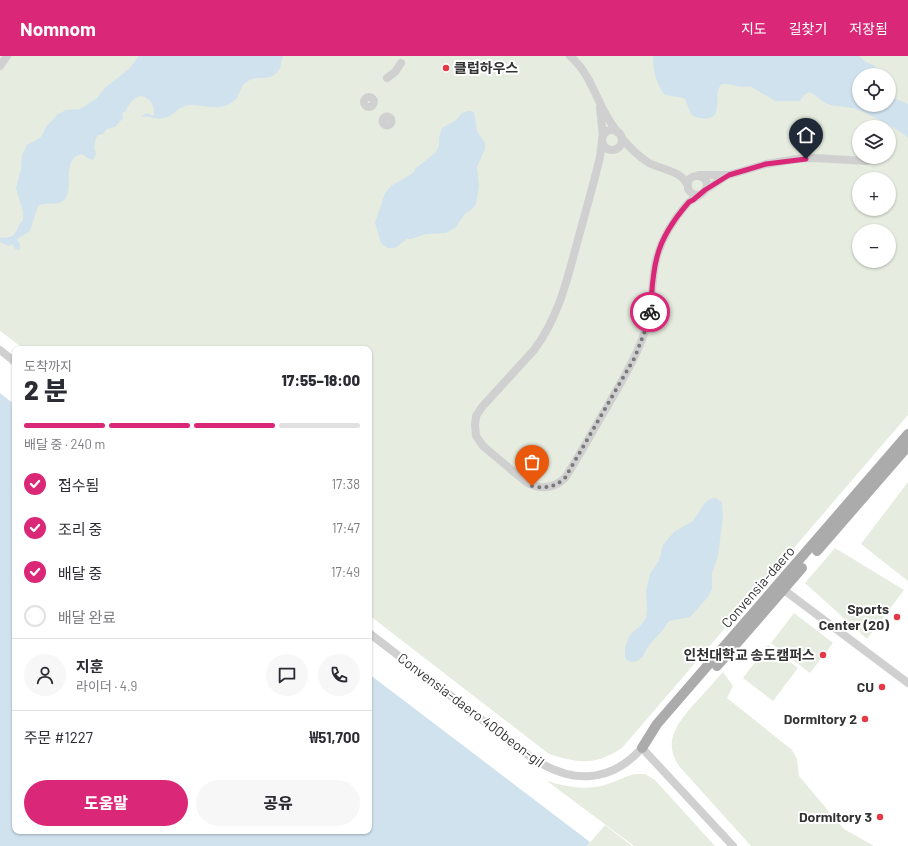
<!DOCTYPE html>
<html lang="ko">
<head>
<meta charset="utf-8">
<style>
  body { margin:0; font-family:Barlow,"Noto Sans KR",sans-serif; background:#f7f7f7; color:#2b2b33; height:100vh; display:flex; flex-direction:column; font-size:15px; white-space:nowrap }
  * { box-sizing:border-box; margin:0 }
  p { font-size:13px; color:#7c7c81 }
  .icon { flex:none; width:22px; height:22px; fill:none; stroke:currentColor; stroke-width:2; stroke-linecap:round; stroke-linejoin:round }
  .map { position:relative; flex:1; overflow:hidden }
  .side { position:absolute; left:12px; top:290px; width:360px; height:488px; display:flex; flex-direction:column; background:#fff; border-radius:8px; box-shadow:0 1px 3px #0004 }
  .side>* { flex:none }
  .fabs { position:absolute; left:852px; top:12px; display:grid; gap:8px }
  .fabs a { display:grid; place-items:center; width:44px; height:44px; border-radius:50%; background:#fff; box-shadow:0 1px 3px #0004; font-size:20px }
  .pin { position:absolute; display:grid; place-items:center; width:34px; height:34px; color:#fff; margin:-41px -17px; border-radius:50% 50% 50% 0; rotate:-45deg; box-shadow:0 0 4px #0007 }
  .pin .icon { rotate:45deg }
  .courier { position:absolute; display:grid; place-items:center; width:40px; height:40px; margin:-20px; border:3px solid #db2777; border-radius:50%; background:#fff; color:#222; box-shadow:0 1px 5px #0007 }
  .summary em { font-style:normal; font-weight:800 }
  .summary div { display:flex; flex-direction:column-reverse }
  .summary { display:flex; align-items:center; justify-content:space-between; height:68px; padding:0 12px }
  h1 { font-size:26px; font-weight:800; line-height:30px }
  .bar { display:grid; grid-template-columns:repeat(4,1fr); gap:6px 4px; align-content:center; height:48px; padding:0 12px }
  .bar i { height:5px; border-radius:3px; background:#e1e1e2 }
  .bar .on { background:#db2777 }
  .bar p { grid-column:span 4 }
  .line { display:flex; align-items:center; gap:10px; padding:0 12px; border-top:1px solid #e1e1e2 }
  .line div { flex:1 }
  .round { display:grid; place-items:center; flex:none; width:42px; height:42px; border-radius:21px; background:#f7f7f7 }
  ol { padding:0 12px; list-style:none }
  li { display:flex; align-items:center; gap:12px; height:44px }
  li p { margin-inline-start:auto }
  li .icon { padding:4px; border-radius:50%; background:#db2777; color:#fff; stroke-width:4 }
  li:last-child { color:#7c7c81 }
  li i { width:22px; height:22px; border:2px solid #e1e1e2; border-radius:50% }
  .button { display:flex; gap:8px; margin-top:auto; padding:8px 12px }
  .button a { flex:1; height:46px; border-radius:24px; background:#db2777; color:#fff; font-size:16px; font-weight:800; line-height:46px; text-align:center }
  .button a+a { background:#f7f7f7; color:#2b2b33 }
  header { display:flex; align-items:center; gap:24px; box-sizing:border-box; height:56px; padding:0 20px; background:#db2777; color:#fff }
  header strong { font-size:19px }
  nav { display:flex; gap:22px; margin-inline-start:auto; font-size:14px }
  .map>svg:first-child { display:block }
</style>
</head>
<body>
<header>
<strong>Nomnom</strong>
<nav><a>지도</a><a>길찾기</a><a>저장됨</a></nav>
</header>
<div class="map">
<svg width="908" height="790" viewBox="0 0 908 790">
  <rect width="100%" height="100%" fill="#fff"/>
  <path fill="#e6ecdf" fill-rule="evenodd" d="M0,0h908v359l-286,333c-27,18 -44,15 -73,6l-180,-139v-266h-345l-24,-18zM859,19h30v30h-30zM859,71h30v30h-30zM859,123h30v30h-30zM859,175h30v30h-30z
    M908,426v99l-47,-37z
    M835,492l69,42 -37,49 -62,-56z
    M794,557l39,30 -23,30 -39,-30z
    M768,589l30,23 -25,33 -30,-23z
    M723,616l10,14 -6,12 65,52 5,9 2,17 37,44 8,9 30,17h-123l-72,-80c-18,-26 1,-46 19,-66 8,-9 16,-18 25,-28z
    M637,718h8l10,6 60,66h-81l-87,-65c20,6 41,10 61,3 10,-3 19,-9 29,-10z
    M605,769l27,21h-45z"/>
  <path fill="#cfe2ee" d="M139,0h144c-2,4 -2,8 -3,12 -9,16 -20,6 -32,13 -12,7 -4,17 -21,24 -11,5 -25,0 -36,0 -15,1 -16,11 -27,13 -9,2 -16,-3 -24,-1l7,-4 6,3 1,-1c1,-10 -4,-18 -14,-19 -6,2 -13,9 -14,15l-4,2 1,5 -8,9 -8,2 -4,5 -5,1 -2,3 -2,9 2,7 -3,6 -4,-1 -7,-5c-21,3 -8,35 -17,45 -7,8 -19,2 -27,7l-8,25 -13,8 3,6 -1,5 -4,-1 -3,-5 -3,2 -9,-4v-4c3,-1 7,0 10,-1 7,-2 8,-13 13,-17v-8l-7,-24 5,-19 1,-14 5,-10 14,-8 5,-10 12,-13 8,-4 14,-1 17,-11 9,-11 23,-18z
    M653,0h206l7,6 9,4 7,9h-23v30h30v-13l7,7 12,5v34c-4,-6 -45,-27 -52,-29 -9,-3 -20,-2 -28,-5 -8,-3 -12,-10 -19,-12l-5,3 -4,6h-25l-25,-15c-13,3 -16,-3 -28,-2 -11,8 5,39 -21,34 -3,0 -7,-1 -9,-3 -4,-5 -4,-12 -8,-17l-19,-3c-9,-11 -12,-25 -12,-39z
    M469,55l5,1 3,19 8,12v6l-8,18 2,19 -3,18 -5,6 -6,4 -10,14 -9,5 -20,1 -15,5h-4l-12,9h-8l-6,-5 -6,-20 10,-30 6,-7 22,-13 3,-5 19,-15 4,-7v-8l3,-10 14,-8 6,-7z
    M0,337l15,12v426h354v-157l221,168 -3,4h-587z
    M716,442l6,5 1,13 -5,40 -6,17v16l-4,8 -18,20 -21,4 -7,10 -13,14 -6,11 -6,5 -6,1 -4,-2 -2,-3v-10l5,-12 11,-10 5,-7 1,-8 -1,-20 4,-16 9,-13 4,-16 11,-13 19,-11 12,-18 5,-4z"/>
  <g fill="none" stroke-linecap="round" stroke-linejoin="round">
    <path stroke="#d0d0d0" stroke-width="8" d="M570,0c15,13 21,28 29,45 5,11 11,21 18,31
      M0,10l7,-10
      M387,22l8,-6 6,-9
      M364 46a5 5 0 1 1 10 0a5 5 0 1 1-10 0Z
      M600,52l3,28
      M382.5 65a4.5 4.5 0 1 1 9 0a4.5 4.5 0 1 1-9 0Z
      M602 84a10 10 0 1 1 20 0a10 10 0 1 1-20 0Z
      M621,81c8,10 17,19 28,26 12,6 32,8 38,21
      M602,85l-2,16c-7,29 -15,57 -23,86 -10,38 -19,75 -43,107l-52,57 -6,9 -1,9 1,11 7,10 43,36c14,8 27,7 39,-4 15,-23 28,-48 42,-71 12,-21 25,-42 34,-65 4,-10 7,-21 9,-32 3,-18 2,-36 7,-54 6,-20 17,-37 30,-52 5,-6 15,-8 19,-15 5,-12 -11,-18 -18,-8v8c3,5 8,7 13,5
      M889,94v1
      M699,119h30l37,-11 31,-5 17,-1 52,3 16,-4
      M705,134l23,-15
      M0,294l15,12
      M784,534l124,93
      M369,577l159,122c39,28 80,31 114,-7l91,98"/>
    <path stroke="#ababab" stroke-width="10" d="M817,495l91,-105
      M717,610l85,-98
      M642,692l15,-24 251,-290"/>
  </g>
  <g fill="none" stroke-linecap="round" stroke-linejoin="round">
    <path stroke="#7a7a7a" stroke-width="4" stroke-dasharray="0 7.2" d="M532,430c14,3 23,1 33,-8l70,-121 11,-29 4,-16"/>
    <path stroke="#db2777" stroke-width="5" d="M650,256c2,-18 2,-37 7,-55 5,-21 18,-39 32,-55l4,-2 12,-10 24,-15 37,-11 40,-5"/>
  </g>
  <g fill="#e63946" stroke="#fff" stroke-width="1.5">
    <circle cx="446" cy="12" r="4"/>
    <circle cx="897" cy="561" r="4"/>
    <circle cx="823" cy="599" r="4"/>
    <circle cx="882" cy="631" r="4"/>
    <circle cx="865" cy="663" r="4"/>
    <circle cx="880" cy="761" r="4"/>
  </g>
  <g text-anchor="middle" stroke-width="4" stroke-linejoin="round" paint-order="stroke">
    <g font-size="14" font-weight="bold" fill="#333" stroke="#fff" text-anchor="end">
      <text x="454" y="17" text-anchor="start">클럽하우스</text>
      <text x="889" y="558">Sports<tspan x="889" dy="16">Center (20)</tspan></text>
      <text x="815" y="604">인천대학교 송도캠퍼스</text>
      <text x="874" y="636">CU</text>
      <text x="857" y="668">Dormitory 2</text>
      <text x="872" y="766">Dormitory 3</text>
    </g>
    <g font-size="14" fill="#333" stroke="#fff">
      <text transform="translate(758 531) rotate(-49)" y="5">Convensia-daero</text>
      <text transform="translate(471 654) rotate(37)" y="5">Convensia-daero 400beon-gil</text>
    </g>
  </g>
</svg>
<div class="fabs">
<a><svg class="icon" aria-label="locate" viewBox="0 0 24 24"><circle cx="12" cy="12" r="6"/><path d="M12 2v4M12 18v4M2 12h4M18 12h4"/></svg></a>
<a><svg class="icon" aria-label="layers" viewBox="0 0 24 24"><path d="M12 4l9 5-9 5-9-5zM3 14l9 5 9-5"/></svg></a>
<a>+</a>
<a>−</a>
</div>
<div class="pin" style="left:532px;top:430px;background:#ea580c"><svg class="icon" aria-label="bag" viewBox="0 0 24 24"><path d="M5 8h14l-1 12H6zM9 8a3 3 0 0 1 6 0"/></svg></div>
<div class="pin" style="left:806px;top:103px;background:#1f2937"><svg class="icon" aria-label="home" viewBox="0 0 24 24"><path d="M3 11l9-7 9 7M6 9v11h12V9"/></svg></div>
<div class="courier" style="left:650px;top:256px"><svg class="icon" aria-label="bike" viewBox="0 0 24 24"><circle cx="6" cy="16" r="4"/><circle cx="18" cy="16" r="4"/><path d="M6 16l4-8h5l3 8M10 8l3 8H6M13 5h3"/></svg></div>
<section class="side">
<div class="summary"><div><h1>2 분</h1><p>도착까지</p></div><em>17:55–18:00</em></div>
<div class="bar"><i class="on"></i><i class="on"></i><i class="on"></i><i></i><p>배달 중 · 240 m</p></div>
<ol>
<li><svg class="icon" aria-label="check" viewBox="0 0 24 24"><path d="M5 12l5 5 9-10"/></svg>접수됨<p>17:38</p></li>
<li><svg class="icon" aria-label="check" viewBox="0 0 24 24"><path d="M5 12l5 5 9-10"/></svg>조리 중<p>17:47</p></li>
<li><svg class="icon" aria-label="check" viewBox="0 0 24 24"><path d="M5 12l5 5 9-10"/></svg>배달 중<p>17:49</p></li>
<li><i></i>배달 완료</li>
</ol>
<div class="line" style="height:72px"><a class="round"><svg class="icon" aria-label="person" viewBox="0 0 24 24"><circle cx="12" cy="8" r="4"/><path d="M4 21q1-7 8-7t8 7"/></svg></a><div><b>지훈</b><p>라이더 · 4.9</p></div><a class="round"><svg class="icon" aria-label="chat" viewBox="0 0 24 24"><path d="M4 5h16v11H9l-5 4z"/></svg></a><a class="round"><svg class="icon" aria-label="phone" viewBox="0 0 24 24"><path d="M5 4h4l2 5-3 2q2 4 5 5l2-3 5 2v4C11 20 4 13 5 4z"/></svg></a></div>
<div class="line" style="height:52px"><div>주문 #1227</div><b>₩51,700</b></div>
<div class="button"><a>도움말</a><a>공유</a></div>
</section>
</div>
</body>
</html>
